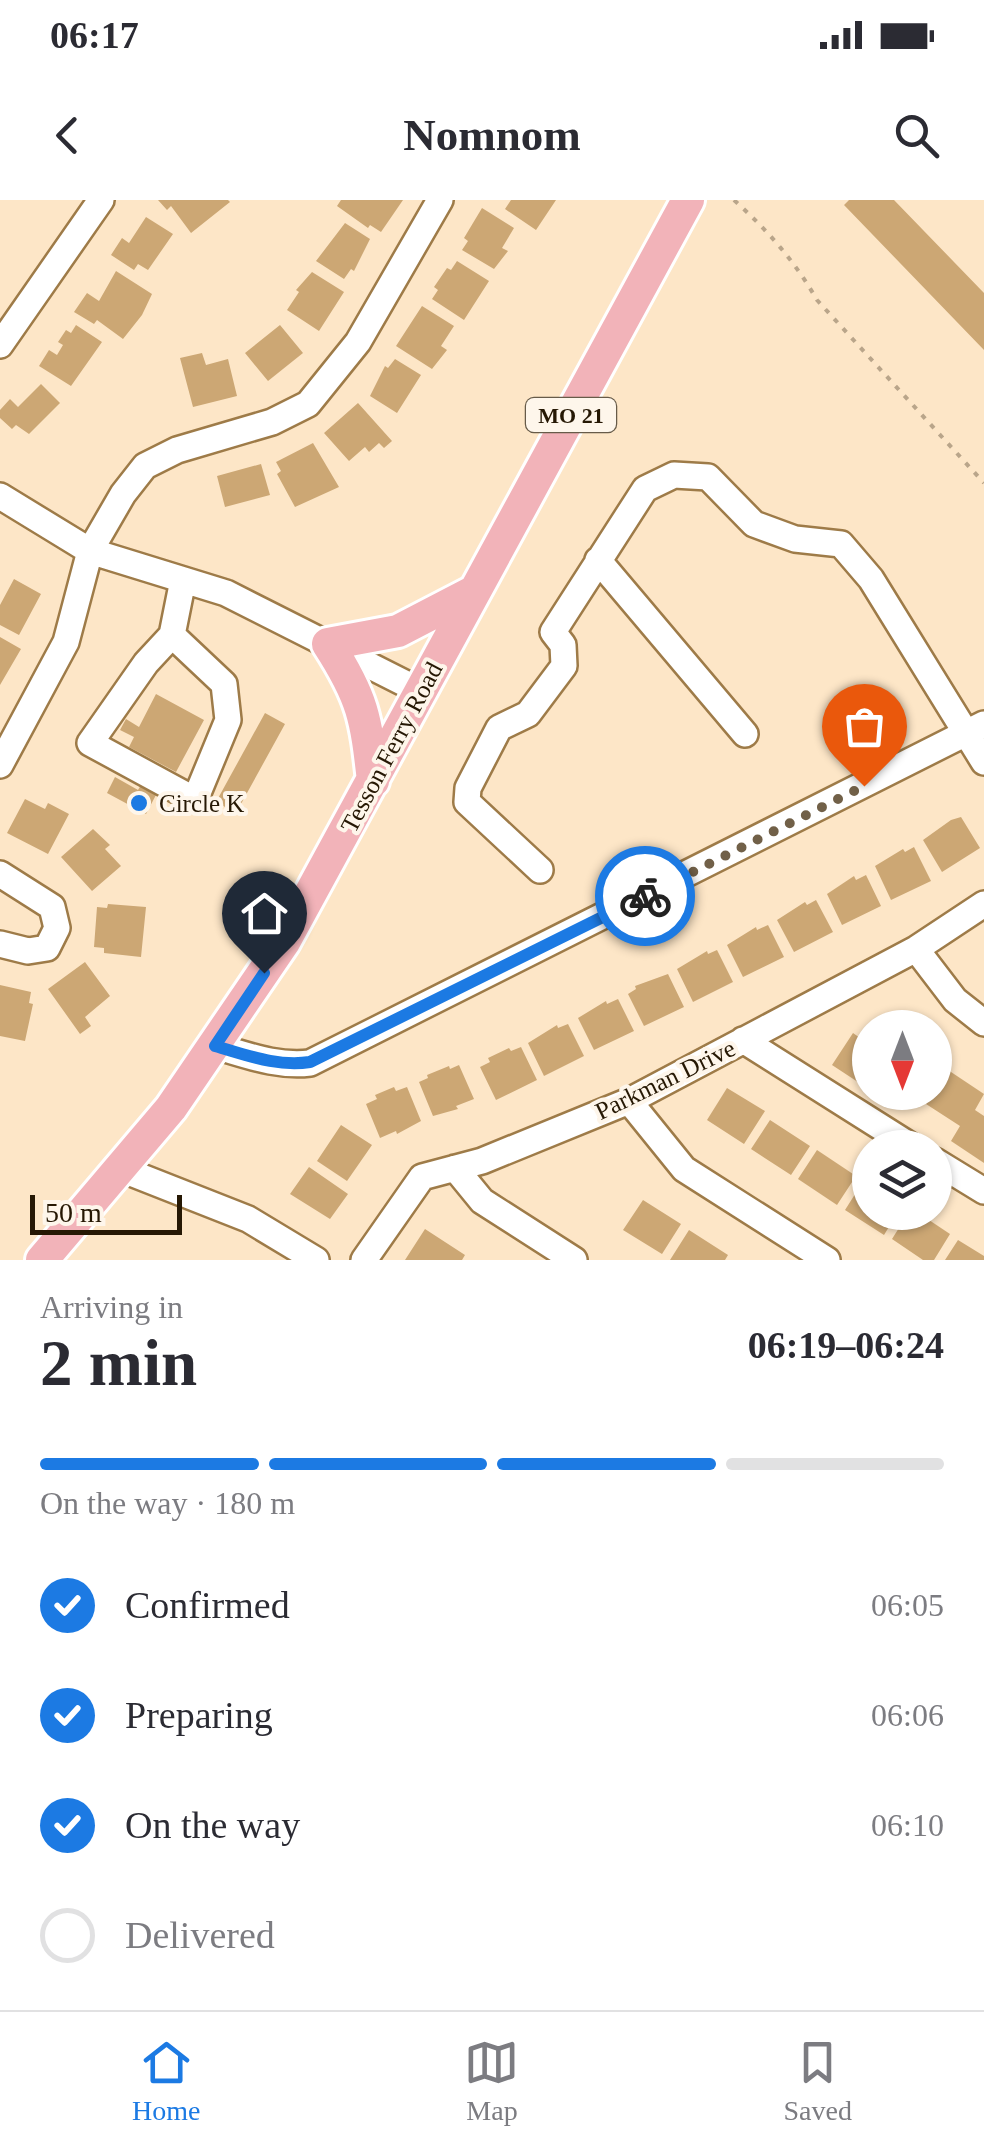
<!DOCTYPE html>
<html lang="en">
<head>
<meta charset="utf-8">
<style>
  body { margin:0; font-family:"Times New Roman",serif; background:#f7f7f7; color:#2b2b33; height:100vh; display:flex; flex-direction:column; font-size:38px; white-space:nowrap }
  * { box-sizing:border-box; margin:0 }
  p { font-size:32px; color:#7c7c81 }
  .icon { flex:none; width:55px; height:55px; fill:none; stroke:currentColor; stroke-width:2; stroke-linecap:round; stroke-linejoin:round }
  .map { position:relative; height:1060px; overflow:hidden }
  .details { display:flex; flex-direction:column; background:#fff; flex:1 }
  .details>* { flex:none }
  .needle { width:65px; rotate:180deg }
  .tools { position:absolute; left:852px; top:810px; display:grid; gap:20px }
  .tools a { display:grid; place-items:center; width:100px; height:100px; border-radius:50%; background:#fff; box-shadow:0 2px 8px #0004; font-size:50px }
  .scale { position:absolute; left:30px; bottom:25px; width:152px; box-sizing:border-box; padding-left:10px; border:5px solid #261804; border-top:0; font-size:28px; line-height:35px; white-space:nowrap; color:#261804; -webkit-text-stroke:8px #fef6eb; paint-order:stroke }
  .pin { position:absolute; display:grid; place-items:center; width:85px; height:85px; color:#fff; margin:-102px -42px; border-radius:50% 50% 50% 0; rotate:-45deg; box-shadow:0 0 10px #0007 }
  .pin .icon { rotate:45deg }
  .courier { position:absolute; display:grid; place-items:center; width:100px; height:100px; margin:-50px; border:8px solid #1c7ae3; border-radius:50%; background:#fff; color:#222; box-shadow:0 2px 12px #0007 }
  .head em { font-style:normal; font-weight:600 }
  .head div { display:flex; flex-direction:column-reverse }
  .head { display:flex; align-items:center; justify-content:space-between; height:170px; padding:0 40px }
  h1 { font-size:65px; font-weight:600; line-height:75px }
  .bar { display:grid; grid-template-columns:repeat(4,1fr); gap:15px 10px; align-content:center; height:120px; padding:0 40px }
  .bar i { height:12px; border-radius:8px; background:#e1e1e2 }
  .bar .on { background:#1c7ae3 }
  .bar p { grid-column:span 4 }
  ol { padding:0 40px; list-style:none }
  li { display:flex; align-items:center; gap:30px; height:110px }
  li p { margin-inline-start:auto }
  li .icon { padding:10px; border-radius:50%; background:#1c7ae3; color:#fff; stroke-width:4 }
  li:last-child { color:#7c7c81 }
  li i { width:55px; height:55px; border:5px solid #e1e1e2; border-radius:50% }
  .status { display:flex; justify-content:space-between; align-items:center; height:70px; padding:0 50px; background:#fff; direction:ltr }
  .status svg { height:28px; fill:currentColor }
  header { display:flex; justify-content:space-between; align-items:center; height:130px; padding:0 40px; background:#fff; font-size:45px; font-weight:600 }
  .tabs { display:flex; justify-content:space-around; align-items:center; height:140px; border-top:2px solid #e1e1e2; background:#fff; font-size:28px; color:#7c7c81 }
  .tabs a { display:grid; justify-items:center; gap:5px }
  .tabs .on { color:#1c7ae3 }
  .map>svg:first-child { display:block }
</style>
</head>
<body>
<div class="status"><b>06:17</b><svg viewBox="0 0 49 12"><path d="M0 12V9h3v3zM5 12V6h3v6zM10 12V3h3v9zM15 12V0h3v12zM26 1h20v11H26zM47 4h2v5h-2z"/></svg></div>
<header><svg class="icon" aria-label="back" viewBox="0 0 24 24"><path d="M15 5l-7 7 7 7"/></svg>Nomnom<svg class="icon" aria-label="search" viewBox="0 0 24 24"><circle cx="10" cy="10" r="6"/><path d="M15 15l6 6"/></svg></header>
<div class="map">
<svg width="984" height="1060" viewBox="0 0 984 1060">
  <rect width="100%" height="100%" fill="#fde6c7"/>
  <path fill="#cca774" d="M158,0h70l2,2 -39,31 -20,-27 -4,4z
    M341,0h62l-22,32 -11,-7 -2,3 -31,-22z
    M511,0h45l-20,30 -31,-21z
    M849,0h45l90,93v57l-140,-145z
    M482,8l32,20 -12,20 6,3 -14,18 -32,-19 6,-9 -4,-3z
    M146,17l27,17 -25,36 -10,-6 -4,6 -23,-15 11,-17 7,5z
    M345,23l25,16 -16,32 -3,-2 -7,10 -28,-18z
    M457,61l32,20 -25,39 -32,-21 6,-9 -4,-3 13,-19 4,2z
    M116,71l36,23 -10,21 -19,24 -26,-19 -3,4 -20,-12 13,-19 12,8z
    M312,72l32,20 -25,39 -32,-21 12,-18 -3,-2z
    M422,106l32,20 -13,20 6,4 -15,19 -36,-23z
    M76,125l26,17 -31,44 -32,-20 10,-16 8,5 6,-10 -5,-3 8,-12 5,3z
    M280,125l23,28 -35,28 -23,-28z
    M202,153l4,12 22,-6 9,37 -44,11 -13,-49z
    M395,159l26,16 -24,38 -27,-17 15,-30 3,2z
    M41,184l19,19 -31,31 -13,-9 -4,4 -12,-11v-8l10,-11 8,8z
    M358,203l34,38 -8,7 -5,-5 -10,9 -4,-5 -16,14 -25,-28z
    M313,243l26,44 -44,20 -18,-33 4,-3 -5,-9z
    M261,264l9,31 -45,12 -8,-31z
    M14,379l27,15 -22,41 -19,-10v-20z
    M0,437l21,12 -21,36z
    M156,494l48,26 -28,52 -47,-25 5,-10 -14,-7 6,-11 13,8z
    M265,513l20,11 -49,89 -20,-11z
    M115,577l23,13 3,-5 16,8 -11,21 -39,-21z
    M25,599l20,10 3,-6 21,11 -21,40 -41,-21z
    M961,617l19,31 -38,24 -19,-32 28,-20z
    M93,629l17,16 -5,4 16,17 -29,25 -31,-34z
    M914,647l17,34 -40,19 -16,-34 28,-17 2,3z
    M866,675l15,31 -39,19 -15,-31 27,-18 2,4z
    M816,700l17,32 -39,20 -17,-32 28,-18 2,3z
    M108,704l38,3 -5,50 -37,-4v-5l-10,-1 3,-40 10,1z
    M768,725l16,32 -41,20 -16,-32 29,-18 1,3z
    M717,750l16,32 -40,20 -16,-33 30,-18 1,3z
    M85,762l25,34 -25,21 6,9 -11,8 -32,-45z
    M668,774l16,33 -40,19 -16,-32 8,-5 -1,-3z
    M0,785l31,7 -2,11 4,1 -8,37 -25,-5z
    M618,799l16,32 -40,19 -16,-32 28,-17 1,3z
    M568,824l16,32 -40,20 -16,-33 29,-18 1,3z
    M853,833l17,12v45l-38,-25z
    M521,847l16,33 -41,20 -16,-33 10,-5 -2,-4 21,-10 2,3z
    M459,865l15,34 -18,7 2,3 -25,7 -14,-34 9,-4 -1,-3 22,-9 1,3z
    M948,870l36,24 -9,16 9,6v47l-33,-22 9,-15 -34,-22z
    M394,887l2,4 11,-4 14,34 -24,13 -1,-3 -16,7 -14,-34 11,-5 -2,-4z
    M727,888l38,23 -21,33 -37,-24z
    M770,920l40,26 -19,29 -40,-26z
    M341,925l31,20 -25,36 -30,-20z
    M817,950l39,26 -19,29 -39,-26z
    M309,967l39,27 -18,25 -40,-25z
    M864,980l6,4v28h28l-14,23 -39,-25z
    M643,1000l38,24 -19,30 -39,-24z
    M909,1012h8l33,22 -16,26h-11l-31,-21z
    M425,1029l40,26 -3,5h-57z
    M689,1030l39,25 -3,5h-55z
    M958,1040l26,16v4h-39z"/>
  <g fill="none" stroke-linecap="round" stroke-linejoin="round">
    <g stroke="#9e7b48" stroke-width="30">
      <path id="minor" d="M0,145l101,-145
        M0,296l90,55 136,42 194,98
        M598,360l147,174
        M172,435l52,49 4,36 -33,80 -105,-57 56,-80 26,-28 11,-55
        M0,565l66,-123 24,-91 33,-57 22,-28 32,-16 95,-28 36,-18 50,-62 82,-142
        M540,670l-73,-68 1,-14 31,-60 29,-14 36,-48 -1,-21 -10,-13 92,-143 29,-14 34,2 46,47 41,15 46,5 30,35 113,183
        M0,674l52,33 5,21 -10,20 -19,3 -28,-7
        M916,749l39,51 29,23
        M743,840l171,108
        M215,846c32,9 62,21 95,17l674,-339
        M629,901l55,68 143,91
        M935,961l49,30
        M455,968l27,33 92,59
        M121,969l127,50 68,41
        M364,1060l58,-83 60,-16 147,-60 287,-152 68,-45"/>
    </g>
    <g stroke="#fff" stroke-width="38">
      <path id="major" d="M373,581c-7,-63 -10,-83 -45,-137l70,-13 77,-40
        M42,1060l129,-152 113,-166 404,-742"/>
    </g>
    <path stroke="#b9a58a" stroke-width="4" stroke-dasharray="5 8" stroke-linecap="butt" d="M734,0c34,31 60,60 83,100l167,183"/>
    <use href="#minor" stroke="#fff" stroke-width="25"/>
    <use href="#major" stroke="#f2b3b9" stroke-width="32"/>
  </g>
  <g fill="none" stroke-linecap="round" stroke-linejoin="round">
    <path stroke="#716048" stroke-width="10" stroke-dasharray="0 18" d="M645,696l219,-110"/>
    <path stroke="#1c7ae3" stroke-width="12" d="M264,773l-49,73c32,9 62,21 95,16l335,-166"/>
  </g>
  <circle fill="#1c7ae3" stroke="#fef6eb" stroke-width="4" cx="139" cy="603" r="10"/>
  <g text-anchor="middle" stroke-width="8" stroke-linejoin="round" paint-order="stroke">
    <rect fill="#fef6eb" stroke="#675b49" stroke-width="2.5" x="526" y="198" width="90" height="34" rx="8"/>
    <g font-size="22" font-weight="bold" fill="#261804">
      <text x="571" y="223">MO 21</text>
    </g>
    <g font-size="25" fill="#261804" stroke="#fef6eb">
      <text transform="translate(391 547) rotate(-62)" y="9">Tesson Ferry Road</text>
      <text transform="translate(665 879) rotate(-26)" y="9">Parkman Drive</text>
    </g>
    <g font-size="25" fill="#261804" stroke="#fef6eb" text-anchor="start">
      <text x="159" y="612">Circle K</text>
    </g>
  </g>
</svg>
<div class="tools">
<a><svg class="needle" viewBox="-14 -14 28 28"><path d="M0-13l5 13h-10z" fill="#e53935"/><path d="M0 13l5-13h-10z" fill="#7c7c81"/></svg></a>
<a><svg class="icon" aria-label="layers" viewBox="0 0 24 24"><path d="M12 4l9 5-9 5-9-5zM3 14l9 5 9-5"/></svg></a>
</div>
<div class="scale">50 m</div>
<div class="pin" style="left:864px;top:586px;background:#ea580c"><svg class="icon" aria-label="bag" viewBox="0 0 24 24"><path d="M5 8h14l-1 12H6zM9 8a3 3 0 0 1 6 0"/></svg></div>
<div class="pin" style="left:264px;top:773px;background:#1f2937"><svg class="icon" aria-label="home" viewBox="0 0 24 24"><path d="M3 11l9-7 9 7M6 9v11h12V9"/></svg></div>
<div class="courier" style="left:645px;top:696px"><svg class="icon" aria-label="bike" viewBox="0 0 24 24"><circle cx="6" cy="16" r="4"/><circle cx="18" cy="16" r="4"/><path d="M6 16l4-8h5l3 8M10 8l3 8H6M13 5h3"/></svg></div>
</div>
<section class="details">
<div class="head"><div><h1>2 min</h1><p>Arriving in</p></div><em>06:19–06:24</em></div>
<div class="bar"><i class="on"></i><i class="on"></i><i class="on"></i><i></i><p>On the way · 180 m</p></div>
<ol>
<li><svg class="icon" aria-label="check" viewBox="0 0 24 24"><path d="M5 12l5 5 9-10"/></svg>Confirmed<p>06:05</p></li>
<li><svg class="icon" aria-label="check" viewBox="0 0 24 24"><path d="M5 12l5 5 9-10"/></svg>Preparing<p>06:06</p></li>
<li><svg class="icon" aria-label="check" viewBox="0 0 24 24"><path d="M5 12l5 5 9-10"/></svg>On the way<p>06:10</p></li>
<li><i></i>Delivered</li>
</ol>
</section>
<nav class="tabs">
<a class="on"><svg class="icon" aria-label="home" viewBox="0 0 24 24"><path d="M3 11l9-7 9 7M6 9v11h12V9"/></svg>Home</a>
<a><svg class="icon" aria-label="map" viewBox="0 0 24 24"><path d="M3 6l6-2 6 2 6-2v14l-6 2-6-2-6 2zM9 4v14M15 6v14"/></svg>Map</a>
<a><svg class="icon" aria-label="saved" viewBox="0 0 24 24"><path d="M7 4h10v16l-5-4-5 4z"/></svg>Saved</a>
</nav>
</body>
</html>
